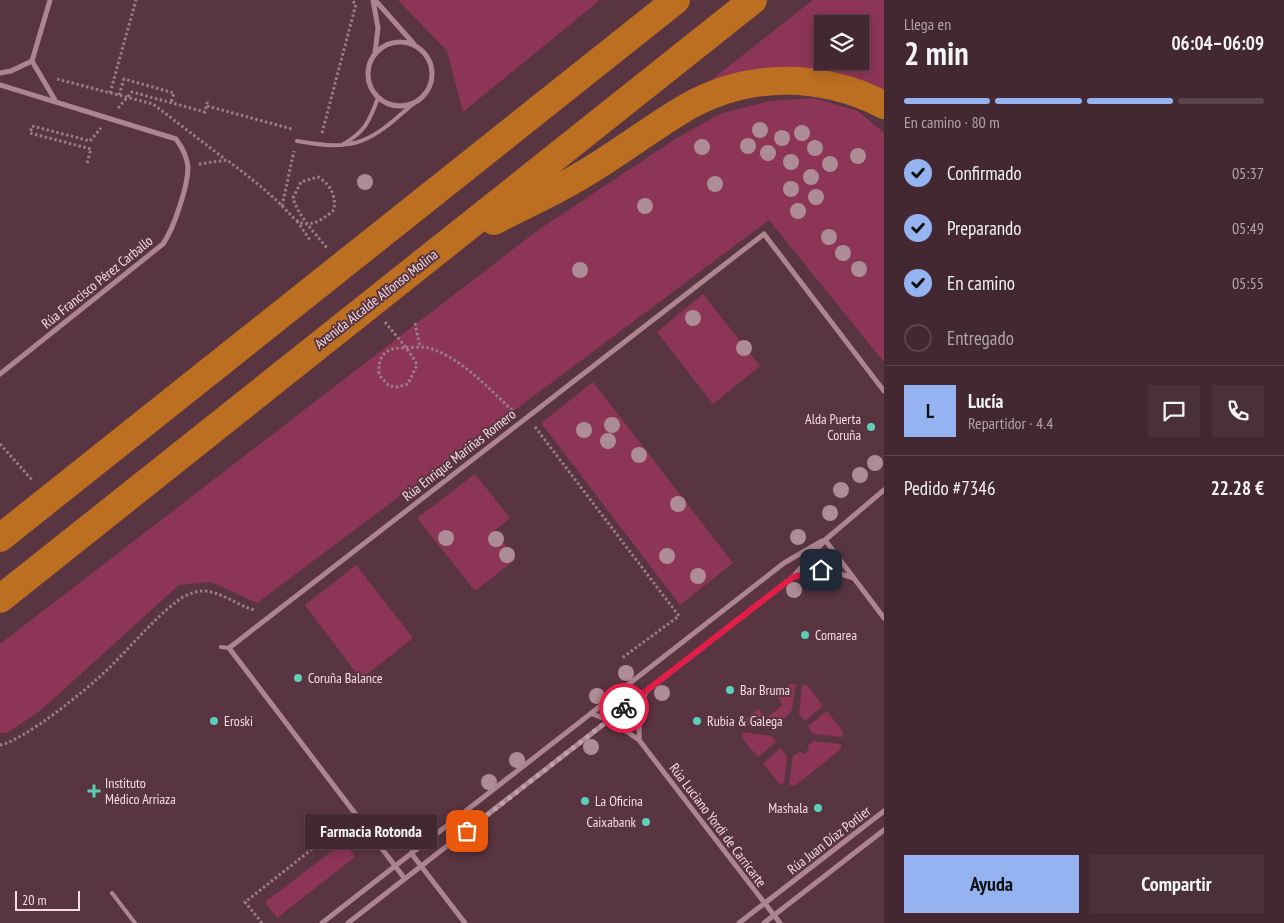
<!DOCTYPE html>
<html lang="es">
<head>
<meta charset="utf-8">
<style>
  body { margin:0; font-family:"PT Sans Narrow",sans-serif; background:#4a3039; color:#f1f3f6; height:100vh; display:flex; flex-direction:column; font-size:19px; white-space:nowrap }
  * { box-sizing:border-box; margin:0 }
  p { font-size:16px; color:#afa6ab }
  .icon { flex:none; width:28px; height:28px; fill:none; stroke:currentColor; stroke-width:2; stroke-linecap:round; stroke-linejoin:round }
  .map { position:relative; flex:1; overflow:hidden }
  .panel { display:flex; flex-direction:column; background:#432831; width:400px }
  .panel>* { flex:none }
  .fabs { position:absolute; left:814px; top:15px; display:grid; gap:10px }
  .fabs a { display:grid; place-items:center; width:55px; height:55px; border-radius:0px; background:#432831; box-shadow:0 2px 12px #0003,0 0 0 1px #5b444d; font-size:25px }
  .scale { position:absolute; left:15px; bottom:12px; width:65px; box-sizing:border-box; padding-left:5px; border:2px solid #f3dce2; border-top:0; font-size:14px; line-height:18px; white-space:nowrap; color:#f3dce2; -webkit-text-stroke:4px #593541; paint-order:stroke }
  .pin { position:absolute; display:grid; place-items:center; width:42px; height:42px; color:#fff; margin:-21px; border-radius:10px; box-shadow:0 2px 8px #0006 }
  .courier { position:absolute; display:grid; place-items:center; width:50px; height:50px; margin:-25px; border:4px solid #e11d48; border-radius:50%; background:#fff; color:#222; box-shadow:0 1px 6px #0007 }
  .bubble { position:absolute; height:35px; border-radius:0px; background:#432831; box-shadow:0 2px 12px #0003,0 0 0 1px #5b444d; font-size:16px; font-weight:700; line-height:35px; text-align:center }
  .head em { font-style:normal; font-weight:700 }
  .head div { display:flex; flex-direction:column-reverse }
  .head { display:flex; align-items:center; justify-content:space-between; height:85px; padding:0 20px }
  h1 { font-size:32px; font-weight:700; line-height:38px }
  .bar { display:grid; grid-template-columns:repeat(4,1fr); gap:8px 5px; align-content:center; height:60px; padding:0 20px }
  .bar i { height:6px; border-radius:4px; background:#5b444d }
  .bar .active { background:#95b2f1 }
  .bar p { grid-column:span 4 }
  .line { display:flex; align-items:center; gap:12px; padding:0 20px; border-top:1px solid #5b444d }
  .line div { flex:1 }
  .round { display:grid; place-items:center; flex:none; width:52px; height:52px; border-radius:0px; background:#4a3039 }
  ol { padding:0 20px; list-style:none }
  li { display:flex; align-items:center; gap:15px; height:55px }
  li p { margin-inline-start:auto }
  li .icon { padding:5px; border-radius:50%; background:#95b2f1; color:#111; stroke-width:4 }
  li:last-child { color:#afa6ab }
  li i { width:28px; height:28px; border:2px solid #5b444d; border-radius:50% }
  .cta { display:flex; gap:10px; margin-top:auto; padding:10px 20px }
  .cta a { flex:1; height:58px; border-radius:0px; background:#95b2f1; color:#111; font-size:20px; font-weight:700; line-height:58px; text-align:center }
  .cta a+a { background:#4a3039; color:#f1f3f6 }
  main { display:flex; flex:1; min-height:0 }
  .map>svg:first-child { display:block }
</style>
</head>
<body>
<main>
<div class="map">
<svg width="884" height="923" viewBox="0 0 884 923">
  <rect width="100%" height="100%" fill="#593541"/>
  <path fill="#8c3557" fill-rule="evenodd" d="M398,0h202l-137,112 -16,-61z
    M813,0h71v94l-182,-7zM822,24h38v37h-38z
    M814,98l44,13 26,22v229l-115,-142 -512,383 -46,-21 -32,3 -138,125 -34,23h-7v-89l538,-414 137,-91 47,-26 48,-12z
    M703,294l57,72 -47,38 -56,-72z
    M593,382l140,181 -53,42 -139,-182z
    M475,474l35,44 -16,13 22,28 -41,32 -58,-73z
    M356,565l57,73 -52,41 -56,-74z
    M790,684h6l-5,28 -19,16 -27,-3v-5l13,-11 8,9 17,-13 -8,-12z
    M802,685h5l16,21 -18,15 -6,-7z
    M827,711l16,21v5l-30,-3 -5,-8z
    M743,732l28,4 5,6 -18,15 -16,-19z
    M814,741l27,3v5l-45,36h-7l4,-29 7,-4 5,2 4,-6 -1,-3z
    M781,748l6,8 -3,27 -5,1 -16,-21z
    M344,842l11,15 -78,61 -12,-16z"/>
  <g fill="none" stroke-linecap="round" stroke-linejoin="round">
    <path stroke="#9a7c85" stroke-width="3" stroke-dasharray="2.5 2.5" stroke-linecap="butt" d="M57,79l96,25 73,56
      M110,93l26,-93
      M119,95l5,-16 50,14 -3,10
      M207,106l85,23
      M118,108l14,-16 73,20 3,-13
      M322,133l34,-129 -5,-4
      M87,163l4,-14 -61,-16 2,-7 58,15 11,-13
      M199,164l28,-4c21,16 42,32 60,51 5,5 11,13 19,13 11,0 21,-8 28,-14 2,-15 -3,-25 -16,-33l-17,5 -8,16c6,19 21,34 34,50
      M282,206l12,-55
      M297,221l13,19
      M385,322c11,14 24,27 32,43l-9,19 -10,3 -9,-1 -10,-11c-1,-17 4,-27 23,-27 8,0 19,-2 27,0 34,11 59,40 85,64
      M415,323l5,24
      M535,427l144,189 -57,42
      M0,444l33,37
      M0,745c25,-5 86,-55 106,-74 25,-24 47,-52 74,-72 5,-4 16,-8 22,-8 20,0 35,15 53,19
      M262,923l-17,-21 99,-78"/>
    <path stroke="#af8491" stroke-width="4" d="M297,141c61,11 73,1 118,-39
      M342,145c23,-13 27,-23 36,-47
      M221,647l8,1
      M112,893l23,30"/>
    <path stroke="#af8491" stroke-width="5" d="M373,0l5,28 -3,25
      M375,0l39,44
      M368 74a32 32 0 1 1 64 0a32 32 0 1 1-64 0Z
      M32,61l23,39
      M0,73l11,-2 21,-10 18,-61
      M0,85l176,54c6,8 11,18 12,28 0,19 -14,61 -25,77l-163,130
      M825,540l59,78
      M794,576c28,-8 31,-8 59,2
      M591,713l25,11 23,16 141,183
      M639,740l1,-32 6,-17
      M411,853l54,70
      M405,879l-176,-231 535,-414 120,157
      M322,923l462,-360 38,-22
      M348,923l445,-346 32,-37 59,-50
      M739,923l145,-112
      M764,923l120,-93"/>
    <path stroke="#bc6e21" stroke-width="28" d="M494,221c29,-15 60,-29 88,-46 36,-21 69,-47 105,-68 62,-35 134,-34 197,-2
      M0,538l676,-538
      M0,599l753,-599"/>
  </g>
  <g fill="#ae8c96">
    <circle cx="760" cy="130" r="8"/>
    <circle cx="802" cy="133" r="8"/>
    <circle cx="782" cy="138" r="8"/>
    <circle cx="748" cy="146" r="8"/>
    <circle cx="702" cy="147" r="8"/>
    <circle cx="815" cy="148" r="8"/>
    <circle cx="768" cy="153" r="8"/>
    <circle cx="858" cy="156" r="8"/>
    <circle cx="791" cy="162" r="8"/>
    <circle cx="830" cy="164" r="8"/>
    <circle cx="811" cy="177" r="8"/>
    <circle cx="365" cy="182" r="8"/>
    <circle cx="715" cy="184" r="8"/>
    <circle cx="791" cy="189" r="8"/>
    <circle cx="816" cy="197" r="8"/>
    <circle cx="645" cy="206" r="8"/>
    <circle cx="798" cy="211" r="8"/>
    <circle cx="829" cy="237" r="8"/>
    <circle cx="843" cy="253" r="8"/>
    <circle cx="859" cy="269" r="8"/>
    <circle cx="580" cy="270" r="8"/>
    <circle cx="693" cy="318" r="8"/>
    <circle cx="744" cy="348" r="8"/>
    <circle cx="612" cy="425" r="8"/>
    <circle cx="584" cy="430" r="8"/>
    <circle cx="608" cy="441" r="8"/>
    <circle cx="639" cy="455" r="8"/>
    <circle cx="875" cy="463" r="8"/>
    <circle cx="860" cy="475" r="8"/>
    <circle cx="841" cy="490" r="8"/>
    <circle cx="678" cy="504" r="8"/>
    <circle cx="830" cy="513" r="8"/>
    <circle cx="798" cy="537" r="8"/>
    <circle cx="446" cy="538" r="8"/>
    <circle cx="496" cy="539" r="8"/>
    <circle cx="507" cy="555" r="8"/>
    <circle cx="667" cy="556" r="8"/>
    <circle cx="698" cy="576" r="8"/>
    <circle cx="794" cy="590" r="8"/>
    <circle cx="626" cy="673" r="8"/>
    <circle cx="662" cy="693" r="8"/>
    <circle cx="597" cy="696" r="8"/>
    <circle cx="591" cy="747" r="8"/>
    <circle cx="517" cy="760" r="8"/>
    <circle cx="489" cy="782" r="8"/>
  </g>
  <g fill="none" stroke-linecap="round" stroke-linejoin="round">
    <path stroke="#bda2aa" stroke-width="5" stroke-dasharray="0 9" d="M467,831l157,-123"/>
    <path stroke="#e11d48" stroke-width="6" d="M624,708l169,-131 28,-7"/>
  </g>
  <g fill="#5dceb9" stroke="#593541" stroke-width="2">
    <circle cx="871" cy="427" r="5"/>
    <circle cx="805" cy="635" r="5"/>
    <circle cx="298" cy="678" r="5"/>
    <circle cx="730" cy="690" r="5"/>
    <circle cx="214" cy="721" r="5"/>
    <circle cx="697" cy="721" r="5"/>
    <path d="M91.5 783.5h5v5h5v5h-5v5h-5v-5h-5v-5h5z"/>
    <circle cx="585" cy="801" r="5"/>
    <circle cx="818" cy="808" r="5"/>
    <circle cx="646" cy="822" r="5"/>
  </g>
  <g text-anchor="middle" stroke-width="4" stroke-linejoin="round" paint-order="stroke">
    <g font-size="14" fill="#f3dce2" stroke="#593541">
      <text transform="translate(97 282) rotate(-39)" y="5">Rúa Francisco Pérez Carballo</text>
      <text transform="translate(376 299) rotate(-38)" y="5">Avenida Alcalde Alfonso Molina</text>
      <text transform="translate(459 455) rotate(-38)" y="5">Rúa Enrique Mariñas Romero</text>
      <text transform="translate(718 825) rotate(53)" y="5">Rúa Luciano Yordi de Carricarte</text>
      <text transform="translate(829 840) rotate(-38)" y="5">Rúa Juan Díaz Porlier</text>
    </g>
    <g font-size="14" fill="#f3dce2" stroke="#593541" text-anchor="start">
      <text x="861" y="424" text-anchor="end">Alda Puerta<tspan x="861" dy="16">Coruña</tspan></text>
      <text x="815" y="640">Comarea</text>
      <text x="308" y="683">Coruña Balance</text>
      <text x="740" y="695">Bar Bruma</text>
      <text x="224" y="726">Eroski</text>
      <text x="707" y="726">Rubia &amp; Galega</text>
      <text x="105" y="788">Instituto<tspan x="105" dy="16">Médico Arriaza</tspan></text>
      <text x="595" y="806">La Oficina</text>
      <text x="808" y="813" text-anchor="end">Mashala</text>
      <text x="636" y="827" text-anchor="end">Caixabank</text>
    </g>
  </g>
</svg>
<div class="fabs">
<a><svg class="icon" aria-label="layers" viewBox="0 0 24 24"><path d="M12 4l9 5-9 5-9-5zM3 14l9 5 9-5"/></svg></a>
</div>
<div class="scale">20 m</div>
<div class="pin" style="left:467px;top:831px;background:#ea580c"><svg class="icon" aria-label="bag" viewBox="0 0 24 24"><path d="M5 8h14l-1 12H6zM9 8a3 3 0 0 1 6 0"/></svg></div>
<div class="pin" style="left:821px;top:570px;background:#1f2937"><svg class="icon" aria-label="home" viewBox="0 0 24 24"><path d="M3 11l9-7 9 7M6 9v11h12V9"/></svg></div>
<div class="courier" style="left:624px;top:708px"><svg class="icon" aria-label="bike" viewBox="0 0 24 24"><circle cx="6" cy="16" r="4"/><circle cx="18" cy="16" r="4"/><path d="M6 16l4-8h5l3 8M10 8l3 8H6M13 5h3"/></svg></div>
<div class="bubble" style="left:305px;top:814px;width:132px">Farmacia Rotonda</div>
</div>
<section class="panel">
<div class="head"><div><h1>2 min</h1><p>Llega en</p></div><em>06:04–06:09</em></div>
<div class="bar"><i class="active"></i><i class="active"></i><i class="active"></i><i></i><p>En camino · 80 m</p></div>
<ol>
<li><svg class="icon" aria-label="check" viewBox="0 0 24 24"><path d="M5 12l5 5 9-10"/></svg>Confirmado<p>05:37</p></li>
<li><svg class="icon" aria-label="check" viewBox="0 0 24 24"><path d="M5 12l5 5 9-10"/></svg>Preparando<p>05:49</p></li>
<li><svg class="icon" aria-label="check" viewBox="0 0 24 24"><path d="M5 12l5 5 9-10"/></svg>En camino<p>05:55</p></li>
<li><i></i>Entregado</li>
</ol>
<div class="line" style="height:90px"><b class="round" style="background:#95b2f1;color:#111">L</b><div><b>Lucía</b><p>Repartidor · 4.4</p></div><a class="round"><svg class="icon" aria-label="chat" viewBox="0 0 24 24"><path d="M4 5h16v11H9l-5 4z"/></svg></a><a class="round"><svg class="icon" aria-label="phone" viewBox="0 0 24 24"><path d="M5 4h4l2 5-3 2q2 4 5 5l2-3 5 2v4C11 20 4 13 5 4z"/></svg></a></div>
<div class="line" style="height:65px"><div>Pedido #7346</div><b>22.28 €</b></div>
<div class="cta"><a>Ayuda</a><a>Compartir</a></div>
</section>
</main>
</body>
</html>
